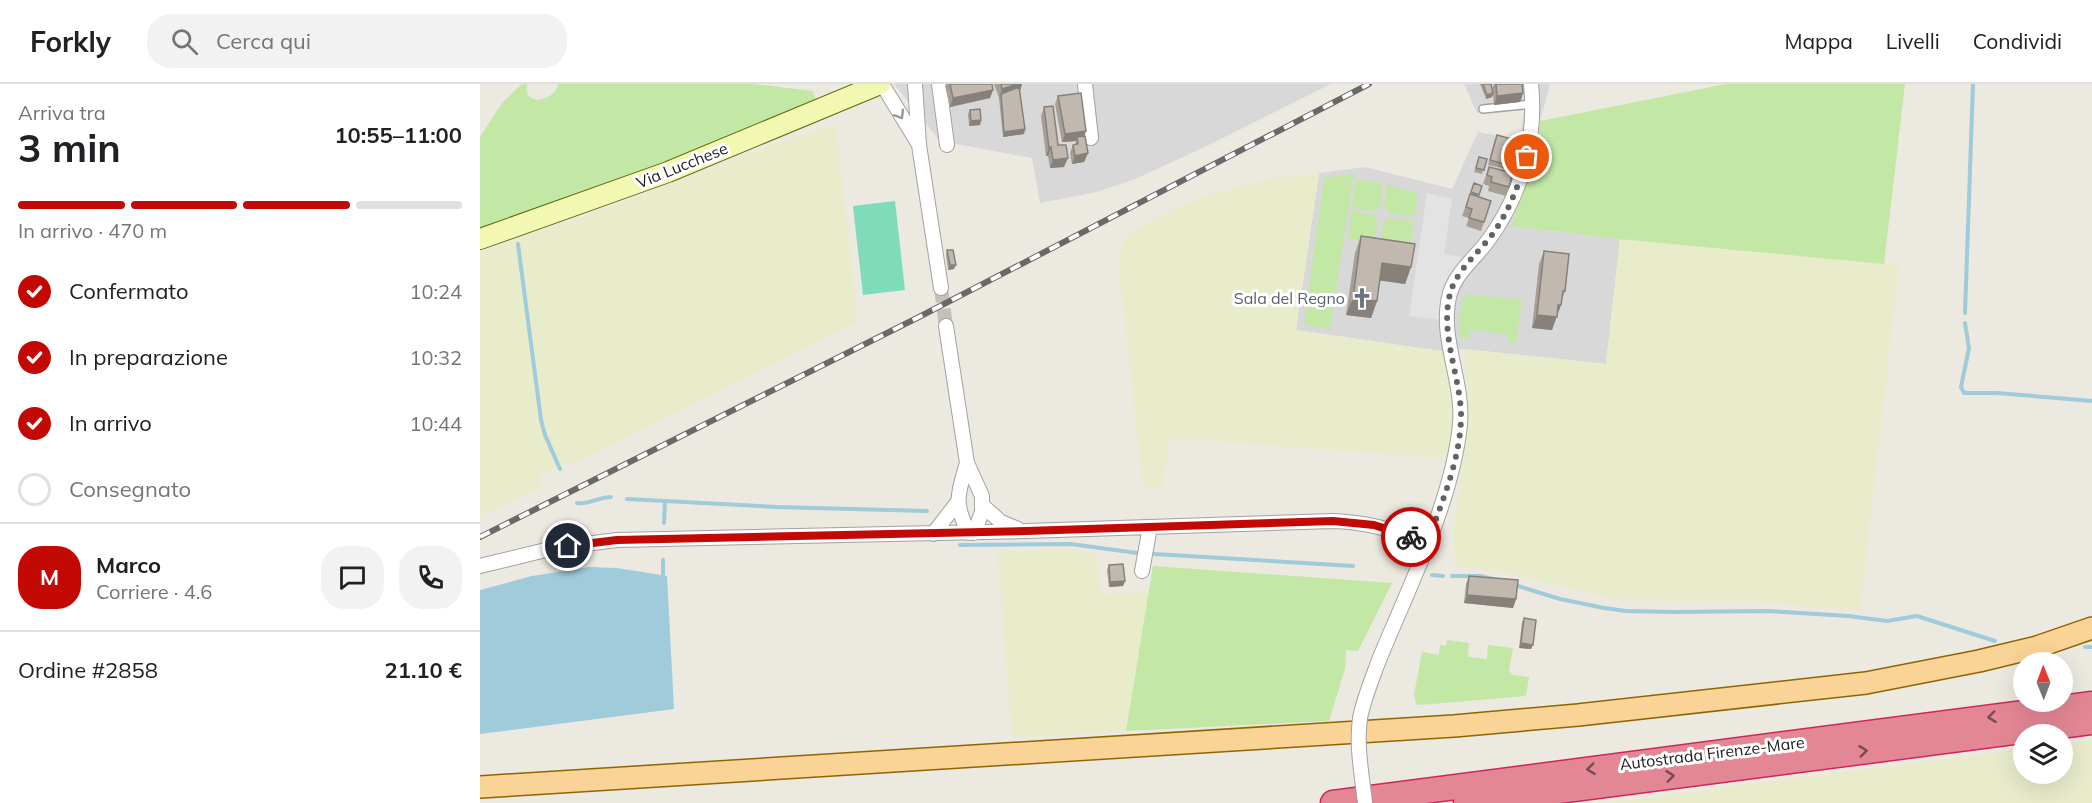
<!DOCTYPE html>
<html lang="it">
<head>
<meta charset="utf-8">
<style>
  body { margin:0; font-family:Mulish,sans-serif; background:#f2f2f2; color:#202124; height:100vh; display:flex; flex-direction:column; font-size:22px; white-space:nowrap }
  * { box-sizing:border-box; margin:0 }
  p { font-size:20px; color:#757577 }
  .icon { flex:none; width:33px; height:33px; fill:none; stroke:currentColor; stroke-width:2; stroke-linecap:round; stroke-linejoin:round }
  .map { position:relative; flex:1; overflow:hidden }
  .drawer { display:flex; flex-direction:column; background:#fff; width:480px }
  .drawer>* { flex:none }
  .needle { width:39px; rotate:359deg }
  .fabs { position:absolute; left:1533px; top:568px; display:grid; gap:12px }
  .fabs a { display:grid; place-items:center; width:60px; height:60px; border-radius:50%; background:#fff; box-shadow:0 6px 24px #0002; font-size:30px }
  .pin { position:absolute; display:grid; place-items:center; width:51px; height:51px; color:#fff; margin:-26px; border:3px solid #fff; border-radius:50%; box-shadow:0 2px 6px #0007 }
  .courier { position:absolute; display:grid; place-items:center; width:60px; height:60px; margin:-30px; border:4px solid #c30903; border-radius:50%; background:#fff; color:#222; box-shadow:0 2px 8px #0007 }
  .overview em { font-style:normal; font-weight:700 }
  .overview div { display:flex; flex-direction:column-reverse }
  .overview { display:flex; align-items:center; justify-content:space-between; height:102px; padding:0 18px }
  h1 { font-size:39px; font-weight:700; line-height:45px }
  .bar { display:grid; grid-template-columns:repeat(4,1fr); gap:9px 6px; align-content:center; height:72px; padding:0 18px }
  .bar i { height:8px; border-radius:4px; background:#e0e0e0 }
  .bar .selected { background:#c30903 }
  .bar p { grid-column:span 4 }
  .line { display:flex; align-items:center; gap:15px; padding:0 18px; border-top:2px solid #e0e0e0 }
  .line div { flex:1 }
  .round { display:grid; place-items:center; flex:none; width:63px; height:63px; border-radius:24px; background:#f2f2f2 }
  ol { padding:0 18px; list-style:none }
  li { display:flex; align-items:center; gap:18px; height:66px }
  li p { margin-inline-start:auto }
  li .icon { padding:6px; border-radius:50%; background:#c30903; color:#fff; stroke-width:4 }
  li:last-child { color:#757577 }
  li i { width:33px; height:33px; border:3px solid #e0e0e0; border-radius:50% }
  header { display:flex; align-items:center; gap:36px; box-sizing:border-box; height:84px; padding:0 30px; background:#fff; border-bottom:2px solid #e0e0e0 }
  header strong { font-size:28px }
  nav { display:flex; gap:33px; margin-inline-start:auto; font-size:21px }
  .search { width:420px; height:54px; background:#f2f2f2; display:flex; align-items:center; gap:15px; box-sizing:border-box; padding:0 21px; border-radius:24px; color:#757577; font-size:22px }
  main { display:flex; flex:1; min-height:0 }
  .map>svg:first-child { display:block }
</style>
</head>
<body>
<header>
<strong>Forkly</strong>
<div class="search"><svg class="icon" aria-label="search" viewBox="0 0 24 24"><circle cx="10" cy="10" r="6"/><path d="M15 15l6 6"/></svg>Cerca qui</div>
<nav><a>Mappa</a><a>Livelli</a><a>Condividi</a></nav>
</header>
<main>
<section class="drawer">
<div class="overview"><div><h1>3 min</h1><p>Arriva tra</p></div><em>10:55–11:00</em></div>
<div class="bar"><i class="selected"></i><i class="selected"></i><i class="selected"></i><i></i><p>In arrivo · 470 m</p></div>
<ol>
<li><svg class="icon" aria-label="check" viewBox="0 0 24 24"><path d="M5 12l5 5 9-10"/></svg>Confermato<p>10:24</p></li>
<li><svg class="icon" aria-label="check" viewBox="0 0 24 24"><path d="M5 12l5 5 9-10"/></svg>In preparazione<p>10:32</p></li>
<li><svg class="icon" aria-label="check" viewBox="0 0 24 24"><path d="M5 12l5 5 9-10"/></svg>In arrivo<p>10:44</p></li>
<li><i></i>Consegnato</li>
</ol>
<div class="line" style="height:108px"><b class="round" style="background:#c30903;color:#fff">M</b><div><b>Marco</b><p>Corriere · 4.6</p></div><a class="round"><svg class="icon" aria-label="chat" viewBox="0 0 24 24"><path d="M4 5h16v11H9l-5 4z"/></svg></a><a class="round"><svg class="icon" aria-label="phone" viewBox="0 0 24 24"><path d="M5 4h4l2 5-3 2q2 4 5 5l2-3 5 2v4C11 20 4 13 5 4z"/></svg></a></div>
<div class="line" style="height:78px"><div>Ordine #2858</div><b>21.10 €</b></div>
</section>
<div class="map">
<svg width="1612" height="719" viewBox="0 0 1612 719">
  <rect width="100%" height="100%" fill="#ece9e0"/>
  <path fill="#d9d8d8" d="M414,0h437l-124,62 -72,33 -38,13 -57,11 -8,-45 -92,-17z
    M984,0h86l-10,37 -7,42 -22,63 109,13 -14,125 -142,-15 -23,2 -145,-21 23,-157 46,-6 87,22 26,-57 42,8 4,-30 -47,3z"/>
  <path fill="#e8eccb" d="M356,41l22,197 -280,140 -14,2 -23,9 -1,15 -60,28v-264l135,-47 168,-64z
    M839,89l-23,157 145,21 5,11 9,48 -3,27 -6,21 -276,-20 -8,49h-19l-23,-208 -1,-23 5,-16 4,-6 37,-21 38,-16 59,-17z
    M1140,155l279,26 -39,346 -111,-10 -49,1 -91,-4 -102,-25 -48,-7 -5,-13 -1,-20 15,-107 1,-16 -5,-61 142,15z
    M588,465l28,4 5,42 48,-3 -23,139 -114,7 -15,-187z
    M1612,656v63h-484l415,-54 1,25h38l1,-30z"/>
  <path fill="#c3e7a5" d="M42,0h5c-2,9 1,14 11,16 9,-2 19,-6 20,-16h195l60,7 3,9 -138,59 -198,70v-92l22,-34z
    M1246,0h179l-21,180 -264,-25 -109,-13 22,-63 7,-42z
    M874,90l-24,155 -26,-4 20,-147z
    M876,95l27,5 -3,22 -5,5 -23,-3z
    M907,101l31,8 -4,24 -25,-4 -5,-6z
    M872,127l22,4 4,6 -4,22 -26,-4z
    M909,134l24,3 -3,27 -30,-5 3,-21z
    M984,210l58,6 -6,43 -9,-1v-8l-37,-4 -1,9 -9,-2 -1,-19z
    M673,482l239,17 -34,68 -12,-1 -1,19 -16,52 -203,10z
    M967,556l22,3 -1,14 19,2 1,-14 25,3 -4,23 4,4 16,2 -3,19 -106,9 -4,-1 -2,-9 8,-43 17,3 1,-10 6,1z"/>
  <path fill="#7edcbb" d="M415,117l10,89 -42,5 -10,-89z"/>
  <path fill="#e3e3e3" d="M947,109l25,6 -8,55 18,3 -17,30 -5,33 -31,-4z"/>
  <path fill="#a0cbda" d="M109,483l28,1 50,8 7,133 -194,25v-144l52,-14z"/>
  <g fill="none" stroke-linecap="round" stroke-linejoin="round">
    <path stroke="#a0cbda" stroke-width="4" d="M38,160l23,176 4,15 15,34
      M1485,229l8,-229
      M1485,239l4,25 -8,39 3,6h33l95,8
      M147,415l149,8 151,4
      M97,419c11,2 22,-6 34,-6
      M184,439l1,-22
      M480,461l111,-1 66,9
      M674,470l199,12
      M183,491v-15
      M952,491l11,1
      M972,492h28l13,3
      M1035,501l45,14 44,9 22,3 47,1 95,-1 80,5 39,5 30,-5 78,25
      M1605,563h7"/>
    <path stroke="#c2c0b9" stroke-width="14" stroke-dasharray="14 7" stroke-linecap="butt" d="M461,204l5,38"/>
    <g stroke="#a2a2a2" stroke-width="10">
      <path id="lane" d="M1003,25l49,-5"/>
    </g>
    <g stroke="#a2a2a2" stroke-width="16">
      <path id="street" d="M402,0l36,59
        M435,0l4,61 22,143
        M459,0l8,61
        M605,0l6,54
        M466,242l21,137 15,33v16l-8,21
        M487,379c-9,30 -14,40 2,70
        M503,422l18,16 17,7
        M453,450l24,-31
        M0,482l74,-18 63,-8 409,-9 307,-10c34,1 63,9 94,22
        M662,487l8,-44
        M899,576c29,-71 74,-160 81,-236 4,-44 -22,-87 -10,-131 6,-20 24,-34 37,-51 34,-46 50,-101 44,-158"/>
    </g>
    <g stroke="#5f6d06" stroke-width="22">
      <path id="secondary" d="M0,155l188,-67 212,-88"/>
    </g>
    <g stroke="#8f6502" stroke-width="24">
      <path id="primary" d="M0,703l974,-61 124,-11 288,-32 113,-22 58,-14 55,-19"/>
    </g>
    <g stroke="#d2255b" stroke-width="27">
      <path id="highway" d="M853,719l759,-99
        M986,719l626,-81"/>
    </g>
    <use href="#lane" stroke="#fff" stroke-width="7"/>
    <use href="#street" stroke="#fff" stroke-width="14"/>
    <use href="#secondary" stroke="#f2f8b2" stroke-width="20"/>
    <use href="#primary" stroke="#fad397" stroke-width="21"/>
    <use href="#highway" stroke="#e48795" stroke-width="24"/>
    <g stroke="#696969" stroke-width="6">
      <path id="rail" d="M0,453l439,-220 450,-233"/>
    </g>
    <use href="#rail" stroke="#fff" stroke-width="4" stroke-dasharray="11" stroke-linecap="butt"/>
    <g stroke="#a2a2a2" stroke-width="16" stroke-linecap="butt">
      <path id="street-bridge" d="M885,719c-3,-28 -9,-57 -5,-85 4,-20 12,-39 19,-58"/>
    </g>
    <use href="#street-bridge" stroke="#fff" stroke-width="14"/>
  </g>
  <path fill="#a69e97" d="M466,0h46l1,6 -3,8 -40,9 -5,-21z
    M514,0h28l-2,7 5,38 -1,5 -21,3 -4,-39z
    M1000,0h11l1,5 2,-5h28l1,9 -3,9 -26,3 -1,-11 -1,3 -6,2z
    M578,12l28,35 -2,5 4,17 -4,9 -12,2 -2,-11 3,-8 2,-1 1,-3 -14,1 -7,-38z
    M564,23l14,38 6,22 -14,1 -2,-12h-2l-5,-40z
    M490,26l11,10 -1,5 -11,1 -1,-12z
    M1015,55l17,27 -2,4 -22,-5z
    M999,73l8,2 -5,15 -8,-2z
    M1009,83l20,20 -3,9 -18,-5 1,-5 -6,-2z
    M994,99l8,3 -4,11 6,25 -3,9 -15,-5 3,-8 -7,-2z
    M881,152l50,31 -6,17 -25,-4 -3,21 -6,17 -25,-3 9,-62z
    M467,166l7,19 -6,1 -2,-15z
    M1064,167l21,40 -13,39 -20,-2 7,-64z
    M629,481l16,16 -2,5 -14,1 -2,-17z
    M989,492l47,23 -3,9 -49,-5 2,-19z
    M1044,534l7,31 -12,-1 3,-26z"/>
  <path fill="#87817b" d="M538,0h4l-2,7 -19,3 1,-5z
    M513,6l-3,8 -40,9 3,-9z
    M1013,9l-1,4 -6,2 1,-4z
    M1043,9l-3,9 -26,3 3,-9z
    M501,36l-1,5 -11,1 2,-5z
    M545,45l-1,5 -21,3 1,-5z
    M606,47l-3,9 -6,-3 -1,4 -14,1 3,-8z
    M571,63l-3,9h-2l3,-8z
    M608,69l-4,9 -12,2 3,-8z
    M588,74l-4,9 -14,1 3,-8z
    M902,179l29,4 -6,17 -29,-4z
    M470,181h6l-2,4 -6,1z
    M873,214l24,3 -6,17 -25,-3z
    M1078,221h3l-9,25 -20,-2 5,-13z
    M645,497l-2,5 -14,1 1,-5z
    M987,511l49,4 -3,9 -49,-5z
    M1041,559l12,2 -2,4 -12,-1z"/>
  <path fill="#c1b8b0" stroke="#87817b" stroke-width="1.5" d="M470,0h42l1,6 -40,8z
    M521,0h17l-16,5z
    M1003,0h8l2,9 -6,2z
    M1016,0h26l1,9 -26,3z
    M539,3l6,42 -21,3 -3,-38z
    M601,9l5,38 -21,3 -7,-38z
    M573,22l5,39h8l2,13 -15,2 -2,-13 -2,1 -5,-41z
    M500,25l1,11 -10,1 -1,-11z
    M1017,51l22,6 -7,25 -22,-6z
    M605,52l3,17 -13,3 -2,-11 5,-1 -1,-7z
    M999,73l8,2 -3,11 -8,-2z
    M1009,83l24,6 -4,14 -18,-5 1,-5 -5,-2z
    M994,99l8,3 -3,9 -8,-3z
    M990,110l21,7 -7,21 -15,-4 3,-9 -6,-2z
    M881,152l54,8 -4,23 -29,-4 -5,38 -24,-3z
    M467,166h6l3,15h-6z
    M1064,167l25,3 -4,37h-2l-2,14h-3l-1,12 -20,-2z
    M643,480l2,17 -15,1 -1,-17z
    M989,492l49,4 -2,19 -49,-4z
    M1044,534l12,2 -3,25 -12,-2z"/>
  <defs><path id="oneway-chevron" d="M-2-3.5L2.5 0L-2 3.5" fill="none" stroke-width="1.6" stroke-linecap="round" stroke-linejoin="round" transform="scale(1.5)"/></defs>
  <use stroke="#989898" href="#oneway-chevron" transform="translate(420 31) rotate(58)"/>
  <g stroke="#754c52">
    <use href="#oneway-chevron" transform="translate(1512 633) rotate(173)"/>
    <use href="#oneway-chevron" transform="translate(1383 667) rotate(-7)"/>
    <use href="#oneway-chevron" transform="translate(1111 685) rotate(173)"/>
    <use href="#oneway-chevron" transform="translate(1190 692) rotate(-7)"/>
  </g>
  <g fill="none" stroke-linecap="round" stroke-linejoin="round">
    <path stroke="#646360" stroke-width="6" stroke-dasharray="0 10.8" d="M931,453l16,6c15,-41 35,-87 34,-131 -2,-39 -21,-79 -11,-118 6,-24 30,-42 44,-62 16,-23 25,-48 33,-75"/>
    <path stroke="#c30903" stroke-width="8" d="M88,462l49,-6 409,-9 307,-10 41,4 37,12"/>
  </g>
  <defs>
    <g id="church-bare" transform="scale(1.62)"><path d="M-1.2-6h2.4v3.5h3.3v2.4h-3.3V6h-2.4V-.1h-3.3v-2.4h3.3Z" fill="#6b7280" stroke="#fff" stroke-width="2.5" paint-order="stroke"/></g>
  </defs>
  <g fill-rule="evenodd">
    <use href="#church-bare" x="882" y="214"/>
  </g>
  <g text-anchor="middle" stroke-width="6" stroke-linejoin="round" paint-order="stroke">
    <g font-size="16" fill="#1b1b1b" stroke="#fff">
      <text transform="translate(202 81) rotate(-22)" y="6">Via Lucchese</text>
      <text transform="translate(1232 669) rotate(-7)" y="6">Autostrada Firenze-Mare</text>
    </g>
    <g font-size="16" fill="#5b616d" stroke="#fff" text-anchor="end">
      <text x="865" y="220">Sala del Regno</text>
    </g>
  </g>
</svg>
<div class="fabs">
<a><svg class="needle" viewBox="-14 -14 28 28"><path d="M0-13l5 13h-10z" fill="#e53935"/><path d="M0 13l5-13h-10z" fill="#757577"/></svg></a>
<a><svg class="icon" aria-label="layers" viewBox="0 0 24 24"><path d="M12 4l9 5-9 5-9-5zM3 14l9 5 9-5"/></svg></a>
</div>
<div class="pin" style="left:1047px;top:73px;background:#ea580c"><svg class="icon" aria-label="bag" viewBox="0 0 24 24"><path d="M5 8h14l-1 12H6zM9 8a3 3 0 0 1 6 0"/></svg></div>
<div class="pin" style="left:88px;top:462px;background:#1f2937"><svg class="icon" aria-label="home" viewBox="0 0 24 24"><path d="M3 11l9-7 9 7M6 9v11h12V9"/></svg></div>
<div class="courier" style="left:931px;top:453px"><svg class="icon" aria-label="bike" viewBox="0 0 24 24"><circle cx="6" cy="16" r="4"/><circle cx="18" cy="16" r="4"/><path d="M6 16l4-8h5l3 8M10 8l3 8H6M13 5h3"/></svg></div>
</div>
</main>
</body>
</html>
